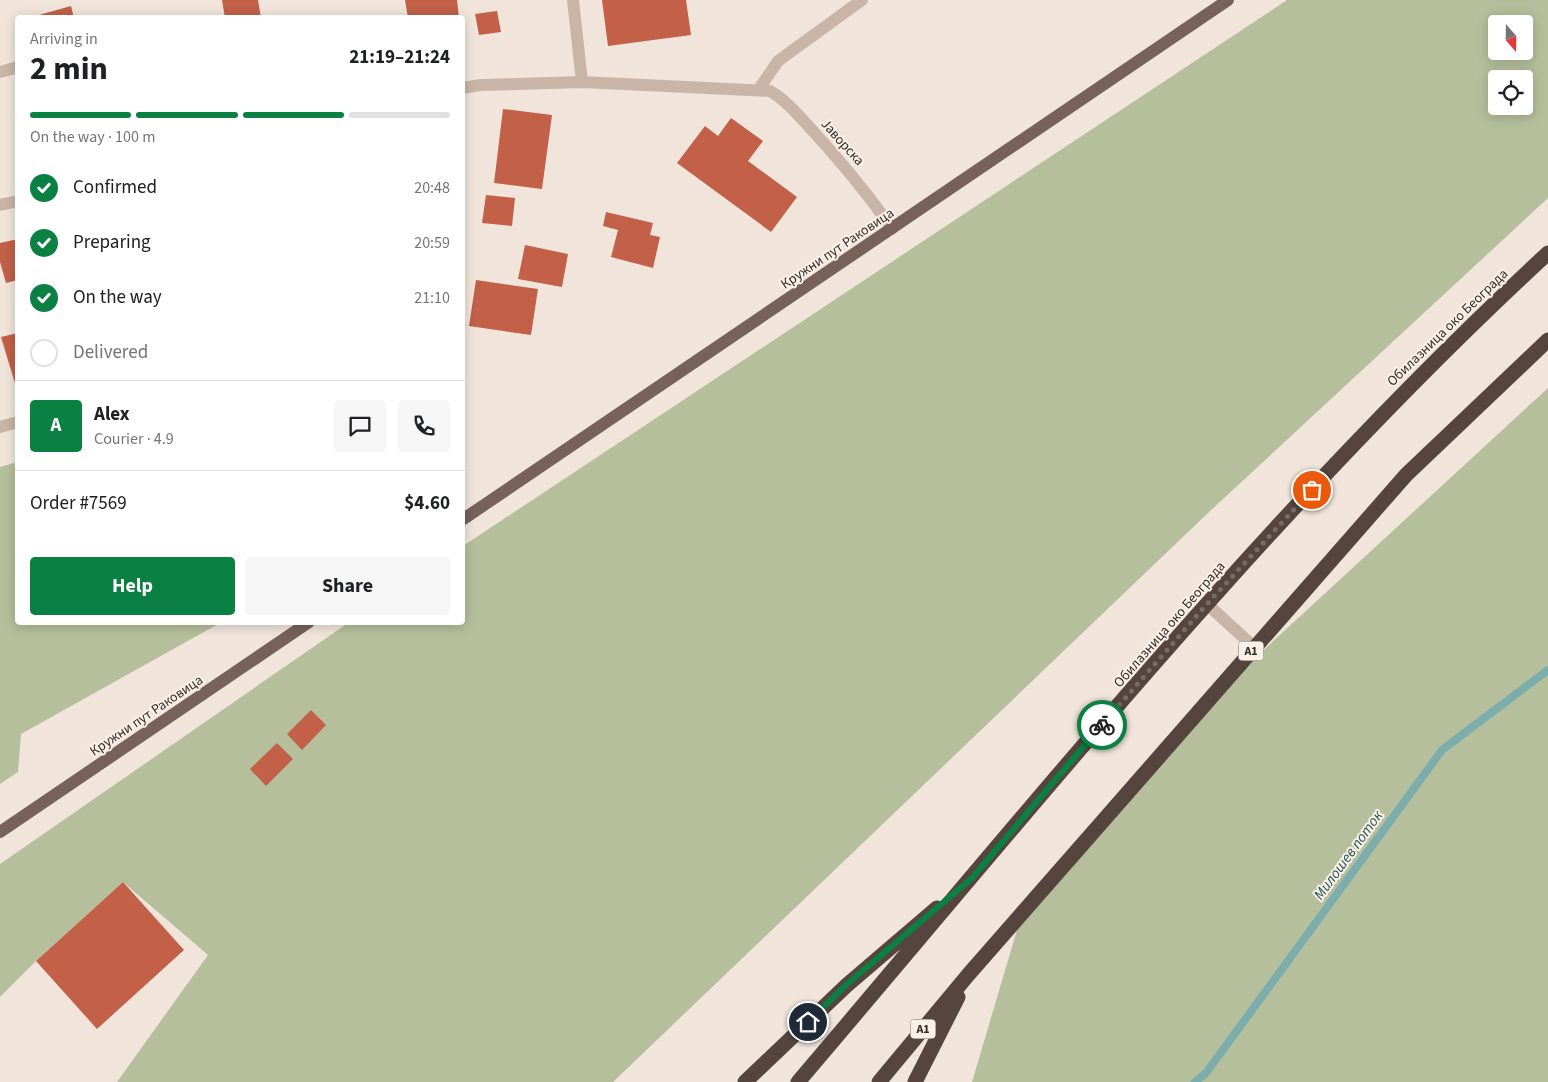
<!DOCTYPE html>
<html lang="en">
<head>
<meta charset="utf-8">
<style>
  body { margin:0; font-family:"Source Sans 3",sans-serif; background:#f6f6f6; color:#202124; height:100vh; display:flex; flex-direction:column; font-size:19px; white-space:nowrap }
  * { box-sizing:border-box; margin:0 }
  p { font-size:16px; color:#757577 }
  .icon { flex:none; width:28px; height:28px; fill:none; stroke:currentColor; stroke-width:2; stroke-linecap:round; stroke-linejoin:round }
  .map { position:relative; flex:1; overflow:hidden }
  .side { position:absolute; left:15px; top:15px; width:450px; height:610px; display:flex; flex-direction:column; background:#fff; border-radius:5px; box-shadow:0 2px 12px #0003 }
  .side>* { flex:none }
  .needle { width:32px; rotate:160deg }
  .tools { position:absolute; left:1488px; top:15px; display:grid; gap:10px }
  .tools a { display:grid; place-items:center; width:45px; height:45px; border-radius:5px; background:#fff; box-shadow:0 2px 12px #0003; font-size:25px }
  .pin { position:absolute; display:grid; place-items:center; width:42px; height:42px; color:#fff; margin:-21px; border:2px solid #fff; border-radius:50%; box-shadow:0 1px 5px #0007 }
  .courier { position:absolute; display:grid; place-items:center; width:50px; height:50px; margin:-25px; border:4px solid #0b8043; border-radius:50%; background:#fff; color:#222; box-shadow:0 1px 6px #0007 }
  .overview em { font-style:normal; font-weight:700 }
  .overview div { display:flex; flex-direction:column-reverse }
  .overview { display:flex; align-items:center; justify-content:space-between; height:85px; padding:0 15px }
  h1 { font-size:32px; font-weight:700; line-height:38px }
  .bar { display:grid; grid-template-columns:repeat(4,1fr); gap:8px 5px; align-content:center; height:60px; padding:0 15px }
  .bar i { height:6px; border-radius:4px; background:#e0e0e0 }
  .bar .current { background:#0b8043 }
  .bar p { grid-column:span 4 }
  .line { display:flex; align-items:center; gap:12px; padding:0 15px; border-top:1px solid #e0e0e0 }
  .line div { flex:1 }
  .round { display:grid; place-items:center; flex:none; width:52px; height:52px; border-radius:5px; background:#f6f6f6 }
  ol { padding:0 15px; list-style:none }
  li { display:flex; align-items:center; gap:15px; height:55px }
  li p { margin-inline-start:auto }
  li .icon { padding:5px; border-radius:50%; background:#0b8043; color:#fff; stroke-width:4 }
  li:last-child { color:#757577 }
  li i { width:28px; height:28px; border:2px solid #e0e0e0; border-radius:50% }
  .primary-button { display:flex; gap:10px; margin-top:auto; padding:10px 15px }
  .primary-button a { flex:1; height:58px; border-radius:5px; background:#0b8043; color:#fff; font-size:20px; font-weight:700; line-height:58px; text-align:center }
  .primary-button a+a { background:#f6f6f6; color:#202124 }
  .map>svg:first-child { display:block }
</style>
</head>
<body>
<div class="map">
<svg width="1548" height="1082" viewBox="0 0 1548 1082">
  <rect width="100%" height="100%" fill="#f1e5db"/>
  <path fill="#b5bf9b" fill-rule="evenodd" d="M1287,0h261v198l-339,314 -596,570h-496l91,-127 -85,-73 -87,79 -36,36v-133l348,-241 114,-1 1,-76zM1496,24h28v27h-28zM1496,79h28v27h-28z
    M1548,388v694h-576l55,-186 142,-159z
    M17,462l1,160 202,1 -199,111 -3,38 -18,12v-317z"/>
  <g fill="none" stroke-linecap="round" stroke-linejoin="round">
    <path stroke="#7badad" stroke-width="8" d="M1195,1082l11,-9 236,-323 106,-80"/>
  </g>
  <path fill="#c26048" d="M222,0h36l3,18h-36z
    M405,0h52l2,18h-51z
    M602,0h84l5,35 -83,11z
    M71,6l3,12h-42v-1z
    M497,11l4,21 -22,3 -4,-21z
    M503,109l49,6 -10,74 -48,-6z
    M731,118l32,23 -15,20 49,36 -26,35 -94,-69 28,-37 13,10z
    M486,195l29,3 -3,28 -30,-3z
    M606,212l47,11 -3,12 10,2 -7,31 -42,-11 7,-27 -15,-4z
    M18,239v41l-12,3 -6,-21v-19z
    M525,245l43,9 -6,33 -44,-8z
    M476,280l62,9 -7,46 -62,-9z
    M18,333v57h-1l-16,-53z
    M311,710l15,15 -24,25 -15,-16z
    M277,743l16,16 -27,27 -16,-17z
    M123,882l61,68 -87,79 -61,-68z"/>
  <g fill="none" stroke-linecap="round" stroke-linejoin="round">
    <path stroke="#c8b5a7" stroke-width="12" d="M573,0l9,82 188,9c16,9 29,25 42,39 30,33 55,62 80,99
      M0,72l18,-5
      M462,88l19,-3 101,-3
      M759,89l19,-28 84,-61
      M0,205l18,-4
      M0,427l18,-5
      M1207,604l47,43"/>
    <path stroke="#776259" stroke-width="12" d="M462,520l766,-520
      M0,832l309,-210"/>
    <path stroke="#56453f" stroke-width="15" d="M745,1082l102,-97 90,-77
      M798,1082c242,-284 476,-576 750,-829
      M879,1082l89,-107 438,-500 142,-135
      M915,1082l43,-85"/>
  </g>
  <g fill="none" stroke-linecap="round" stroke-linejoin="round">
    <path stroke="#776c66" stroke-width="5" stroke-dasharray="0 9" d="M1102,725l105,-121 105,-114"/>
    <path stroke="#0b8043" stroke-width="6" d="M808,1022l38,-37 126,-107 130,-153"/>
  </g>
  <g text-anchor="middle" stroke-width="4" stroke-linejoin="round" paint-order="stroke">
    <g fill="#f9f0e7" stroke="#706661" stroke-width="1">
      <rect x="1238.5" y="641.5" width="25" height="19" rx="4"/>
      <rect x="910.5" y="1019.5" width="25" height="19" rx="4"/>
    </g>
    <g font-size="12" font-weight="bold" fill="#352b27">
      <text x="1251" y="655">A1</text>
      <text x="923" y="1033">A1</text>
    </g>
    <g font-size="14" fill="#352b27" stroke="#f9f0e7">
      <text transform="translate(843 142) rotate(48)" y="5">Јаворска</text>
      <text transform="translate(837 248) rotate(-34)" y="5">Кружни пут Раковица</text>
      <text transform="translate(1447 327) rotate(-44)" y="5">Обилазница око Београда</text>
      <text transform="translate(1169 624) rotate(-49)" y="5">Обилазница око Београда</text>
      <text transform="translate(146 715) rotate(-34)" y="5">Кружни пут Раковица</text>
    </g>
    <g font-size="15" font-style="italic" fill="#1e5455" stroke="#f9f0e7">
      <text transform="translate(1348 855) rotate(-54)" y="5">Милошев поток</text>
    </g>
  </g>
</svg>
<div class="tools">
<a><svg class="needle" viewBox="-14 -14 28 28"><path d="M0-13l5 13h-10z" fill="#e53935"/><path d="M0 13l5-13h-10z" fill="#757577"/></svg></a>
<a><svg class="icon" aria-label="locate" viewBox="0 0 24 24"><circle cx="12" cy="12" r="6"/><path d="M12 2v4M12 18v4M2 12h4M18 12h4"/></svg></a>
</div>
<div class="pin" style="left:1312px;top:490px;background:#ea580c"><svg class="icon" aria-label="bag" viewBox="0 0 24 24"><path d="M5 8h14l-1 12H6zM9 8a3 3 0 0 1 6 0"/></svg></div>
<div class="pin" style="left:808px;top:1022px;background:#1f2937"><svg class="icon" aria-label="home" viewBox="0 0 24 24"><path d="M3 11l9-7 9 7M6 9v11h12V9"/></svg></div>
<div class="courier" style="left:1102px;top:725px"><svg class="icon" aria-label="bike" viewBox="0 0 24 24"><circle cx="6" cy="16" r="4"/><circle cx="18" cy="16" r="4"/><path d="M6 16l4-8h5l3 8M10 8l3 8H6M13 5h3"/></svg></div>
<section class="side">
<div class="overview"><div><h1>2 min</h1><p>Arriving in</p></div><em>21:19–21:24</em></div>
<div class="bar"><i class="current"></i><i class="current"></i><i class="current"></i><i></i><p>On the way · 100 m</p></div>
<ol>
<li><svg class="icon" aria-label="check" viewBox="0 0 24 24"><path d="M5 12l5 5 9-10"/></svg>Confirmed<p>20:48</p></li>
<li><svg class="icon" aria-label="check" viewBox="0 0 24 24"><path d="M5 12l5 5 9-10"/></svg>Preparing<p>20:59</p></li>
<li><svg class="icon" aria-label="check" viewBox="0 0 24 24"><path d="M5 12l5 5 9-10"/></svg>On the way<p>21:10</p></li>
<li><i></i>Delivered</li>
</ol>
<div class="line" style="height:90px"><b class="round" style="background:#0b8043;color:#fff">A</b><div><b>Alex</b><p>Courier · 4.9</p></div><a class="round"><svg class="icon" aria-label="chat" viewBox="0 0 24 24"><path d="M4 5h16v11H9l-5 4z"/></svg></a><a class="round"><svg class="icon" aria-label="phone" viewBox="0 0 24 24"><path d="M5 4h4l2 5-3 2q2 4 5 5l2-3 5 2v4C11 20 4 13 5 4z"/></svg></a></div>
<div class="line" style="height:65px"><div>Order #7569</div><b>$4.60</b></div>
<div class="primary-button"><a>Help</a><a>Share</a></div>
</section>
</div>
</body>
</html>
